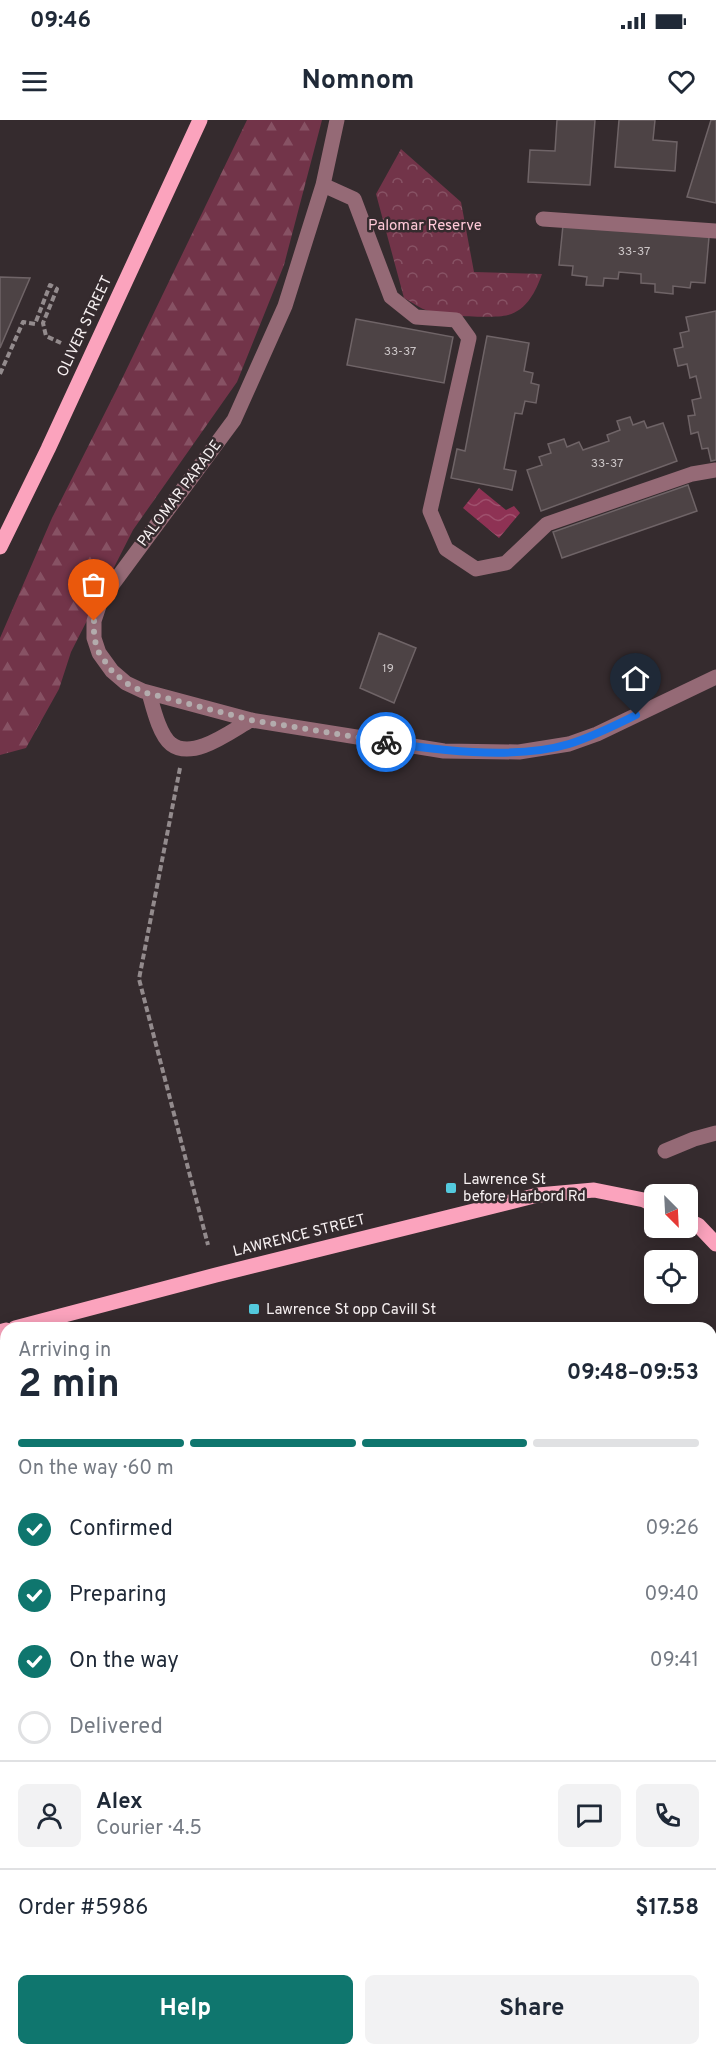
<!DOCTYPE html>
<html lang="en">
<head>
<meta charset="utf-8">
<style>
  body { margin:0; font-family:Overpass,sans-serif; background:#f2f2f3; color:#1f2937; height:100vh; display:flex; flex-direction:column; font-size:22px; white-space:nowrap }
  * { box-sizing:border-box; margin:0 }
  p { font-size:20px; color:#747a83 }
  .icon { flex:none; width:33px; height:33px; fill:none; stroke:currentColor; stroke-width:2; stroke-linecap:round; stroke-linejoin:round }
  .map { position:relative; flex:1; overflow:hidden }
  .details { position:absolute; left:0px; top:1202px; width:717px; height:734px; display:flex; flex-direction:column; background:#fff; border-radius:18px 18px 0 0; box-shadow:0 3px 15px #0003 }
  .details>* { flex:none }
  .needle { width:39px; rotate:156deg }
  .tools { position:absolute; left:644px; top:1064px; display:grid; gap:12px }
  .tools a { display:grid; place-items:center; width:54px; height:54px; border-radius:9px; background:#fff; box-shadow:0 3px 15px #0003; font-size:30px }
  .pin { position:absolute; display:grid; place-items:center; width:51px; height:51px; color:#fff; margin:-62px -26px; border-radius:50% 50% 50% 0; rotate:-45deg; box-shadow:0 0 6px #0007 }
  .pin .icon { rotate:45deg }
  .courier { position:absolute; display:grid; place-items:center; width:60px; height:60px; margin:-30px; border:4px solid #1a73e8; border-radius:50%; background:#fff; color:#222; box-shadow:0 2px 8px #0007 }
  .head em { font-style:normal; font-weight:700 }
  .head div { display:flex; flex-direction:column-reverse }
  .head { display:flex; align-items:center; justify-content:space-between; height:102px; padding:0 18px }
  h1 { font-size:39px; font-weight:700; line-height:45px }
  .bar { display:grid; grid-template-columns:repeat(4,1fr); gap:9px 6px; align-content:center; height:72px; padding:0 18px }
  .bar i { height:8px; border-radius:4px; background:#e0e1e3 }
  .bar .selected { background:#0f766e }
  .bar p { grid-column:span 4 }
  .line { display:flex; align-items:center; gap:15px; padding:0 18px; border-top:2px solid #e0e1e3 }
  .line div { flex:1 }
  .round { display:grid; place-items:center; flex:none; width:63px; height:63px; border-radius:9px; background:#f2f2f3 }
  ol { padding:0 18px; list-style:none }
  li { display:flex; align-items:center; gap:18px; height:66px }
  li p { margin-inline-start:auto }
  li .icon { padding:6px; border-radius:50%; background:#0f766e; color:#fff; stroke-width:4 }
  li:last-child { color:#747a83 }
  li i { width:33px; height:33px; border:3px solid #e0e1e3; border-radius:50% }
  .cta { display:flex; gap:12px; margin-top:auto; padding:12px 18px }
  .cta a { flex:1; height:69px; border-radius:9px; background:#0f766e; color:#fff; font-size:24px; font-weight:700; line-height:69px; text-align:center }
  .cta a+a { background:#f2f2f3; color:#1f2937 }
  .status { display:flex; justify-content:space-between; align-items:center; height:42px; padding:0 30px; background:#fff; direction:ltr }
  .status svg { height:16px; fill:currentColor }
  header { display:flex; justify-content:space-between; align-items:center; height:78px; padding:0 18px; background:#fff; font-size:27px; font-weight:700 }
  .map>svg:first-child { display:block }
</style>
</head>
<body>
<div class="status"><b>09:46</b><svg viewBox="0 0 49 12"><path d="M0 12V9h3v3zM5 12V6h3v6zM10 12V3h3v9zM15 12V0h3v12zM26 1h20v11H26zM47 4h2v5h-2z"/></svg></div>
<header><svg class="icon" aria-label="menu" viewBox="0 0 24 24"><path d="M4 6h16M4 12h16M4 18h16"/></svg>Nomnom<svg class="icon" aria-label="heart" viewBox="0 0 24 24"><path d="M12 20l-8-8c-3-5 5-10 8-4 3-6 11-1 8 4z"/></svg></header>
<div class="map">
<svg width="716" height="1934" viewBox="0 0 716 1934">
  <defs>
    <pattern id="forest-firs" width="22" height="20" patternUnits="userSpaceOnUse" patternTransform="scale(1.5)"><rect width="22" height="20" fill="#723449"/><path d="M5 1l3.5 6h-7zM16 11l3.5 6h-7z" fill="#875264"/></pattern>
    <pattern id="park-crowns" width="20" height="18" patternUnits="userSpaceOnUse" patternTransform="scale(1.5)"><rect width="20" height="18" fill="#723449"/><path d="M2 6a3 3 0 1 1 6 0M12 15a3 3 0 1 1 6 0" fill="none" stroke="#875264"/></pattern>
    <pattern id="water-waves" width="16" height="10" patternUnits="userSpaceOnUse" patternTransform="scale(1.5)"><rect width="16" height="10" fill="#8e3254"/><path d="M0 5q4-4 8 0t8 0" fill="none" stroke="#9f506d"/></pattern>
  </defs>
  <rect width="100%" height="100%" fill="#352b2e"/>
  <path fill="url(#forest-firs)" d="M247,0h75l-38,145 -47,117 -104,148 -62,122 -12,37 -33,59 -26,7v-117l52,-120 67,-133z"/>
  <path fill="url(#park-crowns)" d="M401,29l60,53 13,70 68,2c-6,17 -15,36 -34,41 -14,4 -65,1 -79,-4 -9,-2 -17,-9 -25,-13l-28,-104z"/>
  <path fill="url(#water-waves)" d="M479,368l27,22 8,-4 6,7 -21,25 -36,-30z"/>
  <path fill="#4d4345" stroke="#6f6467" stroke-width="1.5" d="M557,0h38l-5,65 -62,-3 2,-32 25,1z
    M619,0h36l-2,20 24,2 -2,29 -60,-4z
    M711,0h5v83l-29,-6z
    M563,105l146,12 -4,46 -14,-1 -1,6 -17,-2v8l-18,-2v-8l-14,-1v-9l-22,-2 -1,7 -14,-1 -1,8 -17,-1 1,-8 -15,-2 1,-9 -14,-1z
    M0,157l30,1 -30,70z
    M716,191v149l-5,1 -3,-13 -6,1 -4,-17 -7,2 -3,-18 7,-1 -3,-15 9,-2 -5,-22 -6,2 -3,-14 -9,2 -4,-17 9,-2 -3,-14 9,-2 -3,-14z
    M356,199l97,18 -9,46 -97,-18z
    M487,216l42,7 -5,28 9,2 -2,10 8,2 -3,18 -11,-2 -3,13 -7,-1 -11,56 12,2 -4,19 -61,-12 6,-29 8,2z
    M630,297l3,8 11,-4 3,7 16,-5 14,38 -136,50 -14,-41 15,-5 -3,-8 12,-4 -3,-9 16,-5 3,8 12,-5 4,8 26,-9 -2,-6 13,-5 -3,-9z
    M688,365l9,26 -135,47 -9,-26z
    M379,513l37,15 -22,55 -34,-15z"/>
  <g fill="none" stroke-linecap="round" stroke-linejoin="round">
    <path stroke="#938b8d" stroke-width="4" stroke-dasharray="6 3" stroke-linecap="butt" d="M0,254l23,-52 12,2 15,-39 7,4 -14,34 3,13 15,7
      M180,648l-41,211 69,266"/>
    <path stroke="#956a76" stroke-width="15" d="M337,0l-14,65 -38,121 -51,114 -133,180 -7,21v17l5,15 13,18 14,12 17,8 108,29 193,31 75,1 50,-8 28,-10 119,-57
      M323,65l31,14 37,98 25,20 40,3 13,18 -39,173 16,38 30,20 30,-6 41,-39 145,-50 24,-4
      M543,99l173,12
      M149,573c4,14 10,41 22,51 22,17 60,-13 80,-24
      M665,1031l29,-12 22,-6
      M711,1516l5,-1
      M0,1694l6,-2"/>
    <path stroke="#fba3bd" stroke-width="15" d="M0,427l48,-98 152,-329
      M687,1100l11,5 18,19
      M15,1208l201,-53 322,-80 56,-5 50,10 10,5
      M0,1212l6,-2"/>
  </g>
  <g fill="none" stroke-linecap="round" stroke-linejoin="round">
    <path stroke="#b3acad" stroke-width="6" stroke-dasharray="0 10.8" d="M94,501v17l5,15 13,18 14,12 17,9 108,28 135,22"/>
    <path stroke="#1a73e8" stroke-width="8" d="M386,622c54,9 130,18 183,2 23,-7 45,-18 67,-29"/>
  </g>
  <g fill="#54cade" stroke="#352b2e" stroke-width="2">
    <rect x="445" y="1062" width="12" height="12" rx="3"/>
    <rect x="248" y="1183" width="12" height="12" rx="3"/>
  </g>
  <g text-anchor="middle" stroke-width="5" stroke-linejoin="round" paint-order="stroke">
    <g font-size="12" fill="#ccc6c7">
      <text x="634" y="135">33-37</text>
      <text x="400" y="235">33-37</text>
      <text x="607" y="347">33-37</text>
      <text x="388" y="552">19</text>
    </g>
    <g font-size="15" fill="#ffc9d8" stroke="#352b2e">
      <text x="425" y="110">Palomar Reserve</text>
    </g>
    <g font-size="15" fill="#f7f1f2" stroke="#352b2e">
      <text transform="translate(84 206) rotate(-65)" y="5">OLIVER STREET</text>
      <text transform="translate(179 373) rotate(-53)" y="5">PALOMAR PARADE</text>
      <text transform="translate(299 1115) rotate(-14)" y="5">LAWRENCE STREET</text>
    </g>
    <g font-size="15" fill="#f7f1f2" stroke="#352b2e" text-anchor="start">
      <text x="463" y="1064">Lawrence St<tspan x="463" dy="17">before Harbord Rd</tspan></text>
      <text x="266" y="1194">Lawrence St opp Cavill St</text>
    </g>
  </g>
</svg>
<div class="tools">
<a><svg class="needle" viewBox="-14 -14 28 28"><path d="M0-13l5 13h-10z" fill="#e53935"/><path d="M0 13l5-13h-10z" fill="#747a83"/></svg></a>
<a><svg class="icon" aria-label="locate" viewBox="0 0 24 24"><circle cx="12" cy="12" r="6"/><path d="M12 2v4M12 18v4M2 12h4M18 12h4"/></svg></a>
</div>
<div class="pin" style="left:94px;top:501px;background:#ea580c"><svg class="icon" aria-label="bag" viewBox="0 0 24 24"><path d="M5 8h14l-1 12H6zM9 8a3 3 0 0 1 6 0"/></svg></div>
<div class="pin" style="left:636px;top:595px;background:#1f2937"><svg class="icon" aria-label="home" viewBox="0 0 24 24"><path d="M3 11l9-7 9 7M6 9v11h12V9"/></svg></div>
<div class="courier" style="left:386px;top:622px"><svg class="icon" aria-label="bike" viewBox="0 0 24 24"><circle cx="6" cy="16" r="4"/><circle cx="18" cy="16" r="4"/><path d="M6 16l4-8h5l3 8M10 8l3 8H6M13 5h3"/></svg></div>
<section class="details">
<div class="head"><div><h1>2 min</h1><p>Arriving in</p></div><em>09:48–09:53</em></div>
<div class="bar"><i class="selected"></i><i class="selected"></i><i class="selected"></i><i></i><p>On the way · 60 m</p></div>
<ol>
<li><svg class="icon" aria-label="check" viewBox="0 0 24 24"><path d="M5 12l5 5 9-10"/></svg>Confirmed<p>09:26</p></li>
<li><svg class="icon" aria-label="check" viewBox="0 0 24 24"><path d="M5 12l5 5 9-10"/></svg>Preparing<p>09:40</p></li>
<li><svg class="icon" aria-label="check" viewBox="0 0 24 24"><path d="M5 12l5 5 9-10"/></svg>On the way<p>09:41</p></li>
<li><i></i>Delivered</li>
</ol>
<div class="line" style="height:108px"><a class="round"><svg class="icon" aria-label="person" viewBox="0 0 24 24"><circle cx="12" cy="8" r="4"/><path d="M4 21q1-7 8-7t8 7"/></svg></a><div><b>Alex</b><p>Courier · 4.5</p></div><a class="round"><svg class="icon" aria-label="chat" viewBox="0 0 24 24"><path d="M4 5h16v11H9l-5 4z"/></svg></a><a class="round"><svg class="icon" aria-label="phone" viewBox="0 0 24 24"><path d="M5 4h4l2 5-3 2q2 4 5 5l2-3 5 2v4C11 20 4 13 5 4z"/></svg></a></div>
<div class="line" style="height:78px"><div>Order #5986</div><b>$17.58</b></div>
<div class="cta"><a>Help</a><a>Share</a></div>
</section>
</div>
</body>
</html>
